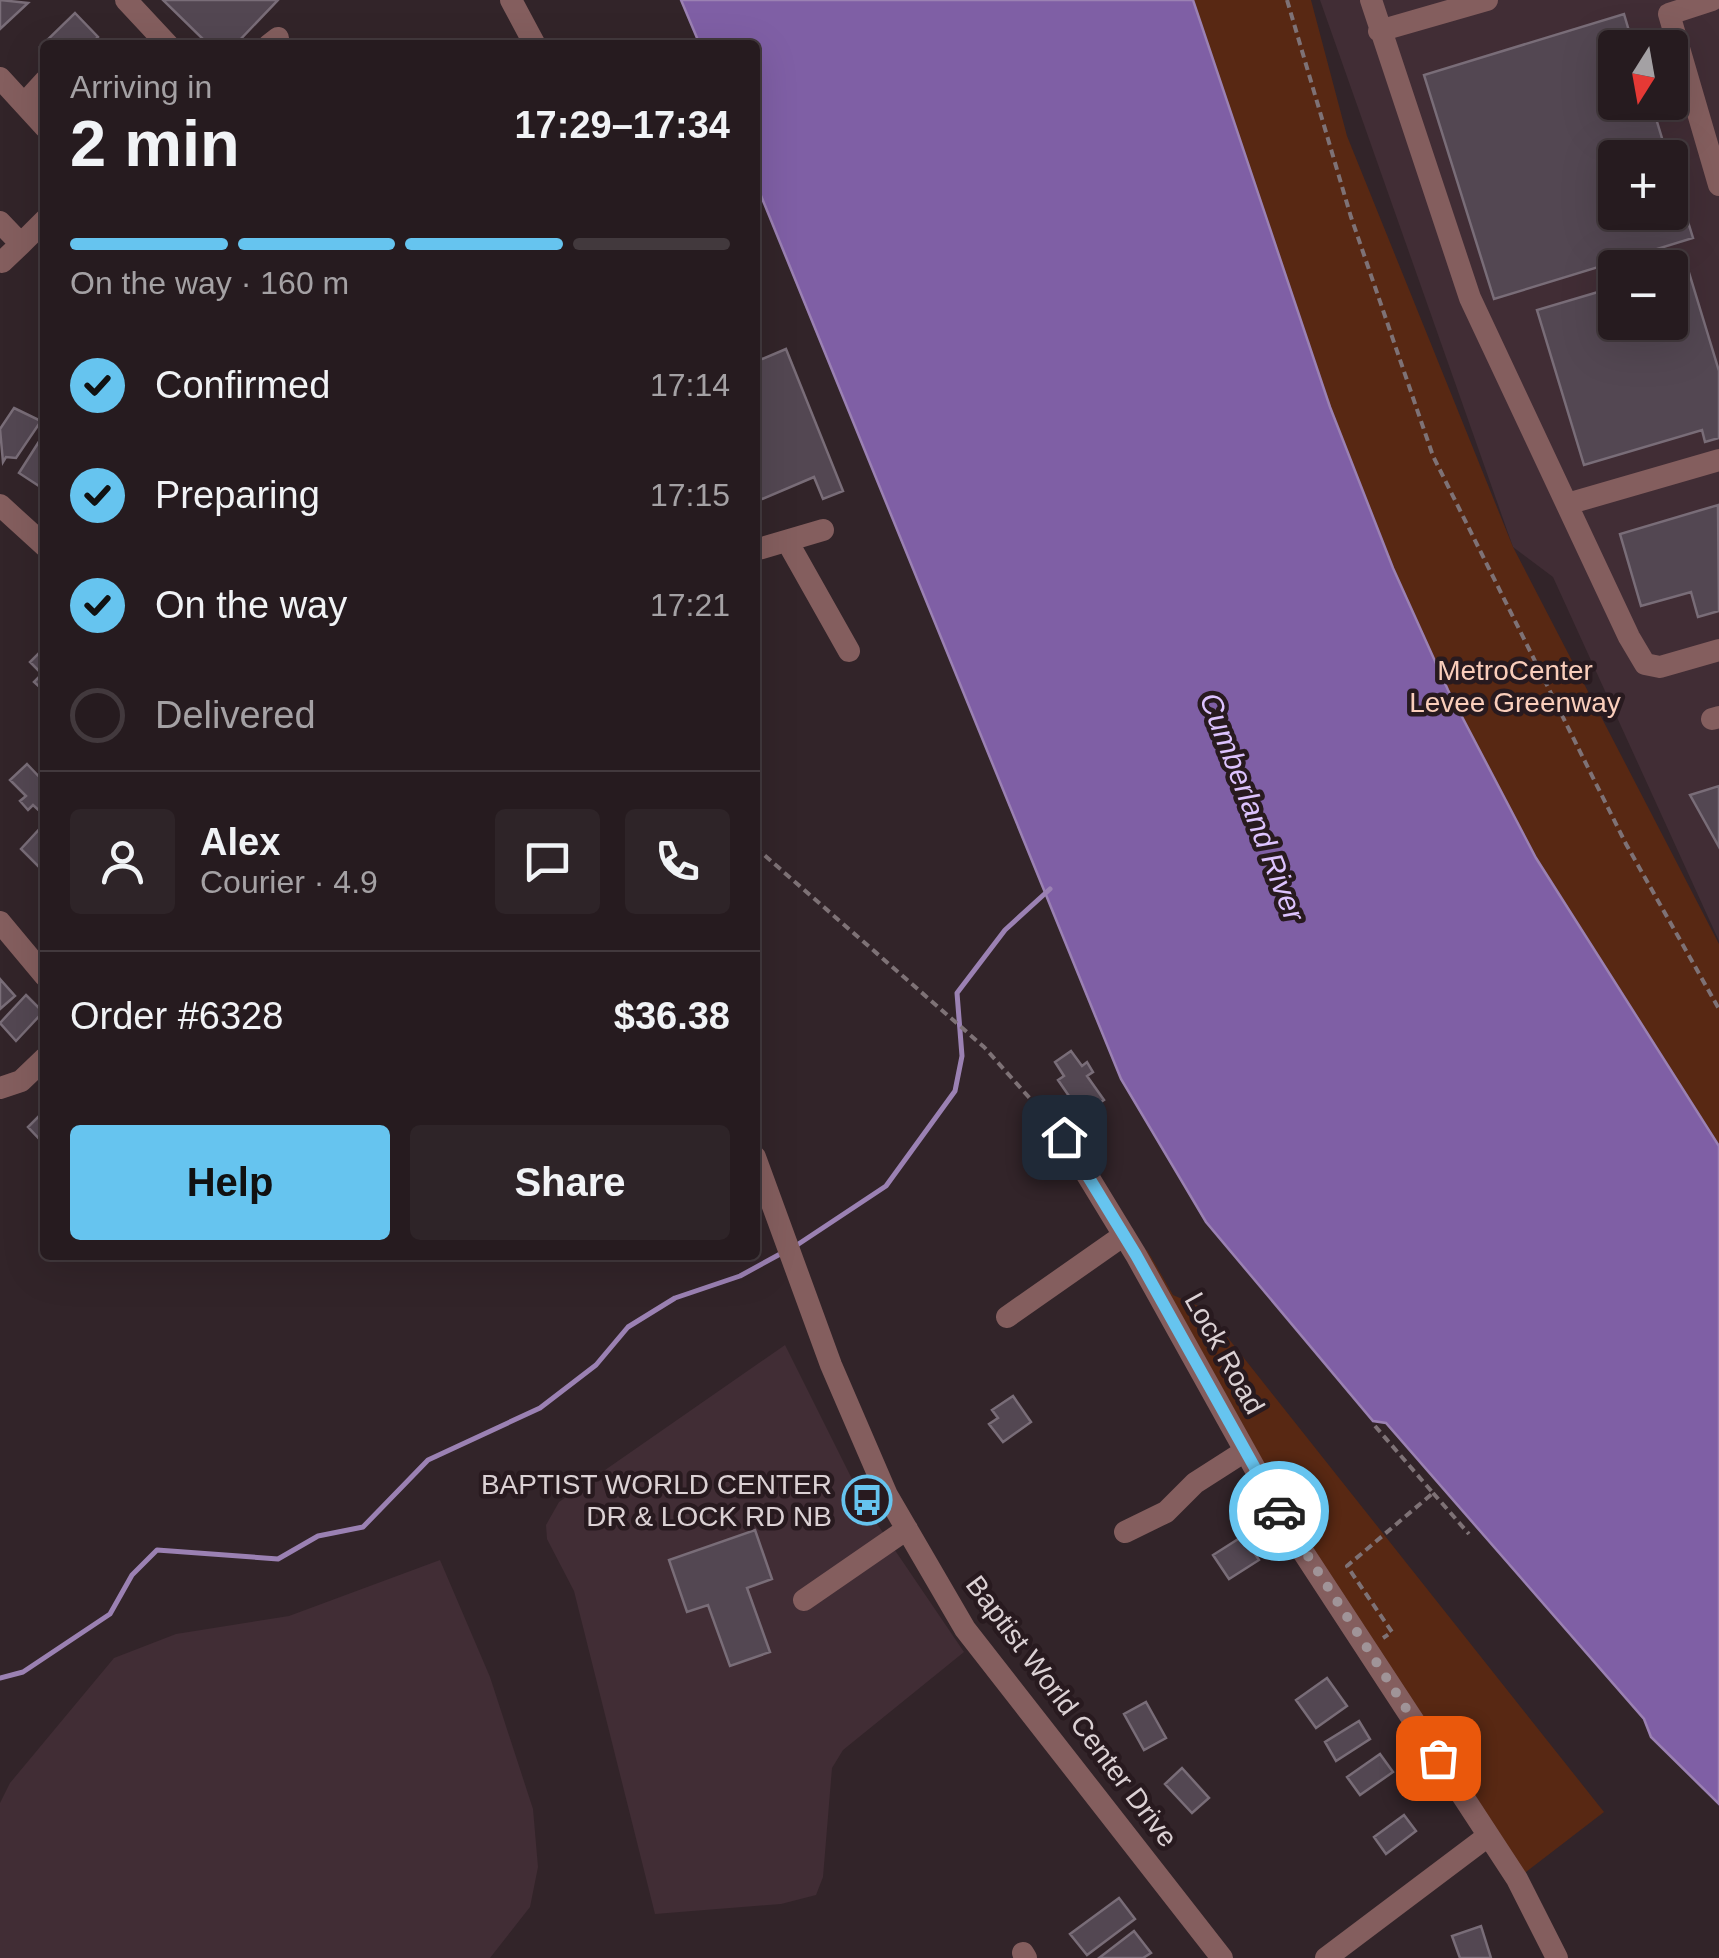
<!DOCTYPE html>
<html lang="en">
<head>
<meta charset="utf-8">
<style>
  body { margin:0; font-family:Helvetica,sans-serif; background:#2e2428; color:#f1f3f6; height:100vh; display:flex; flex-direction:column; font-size:38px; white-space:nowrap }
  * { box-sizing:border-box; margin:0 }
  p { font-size:32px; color:#a4a1a4 }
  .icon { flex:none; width:55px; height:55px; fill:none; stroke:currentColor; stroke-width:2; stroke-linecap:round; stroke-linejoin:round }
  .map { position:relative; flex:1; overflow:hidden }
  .details { position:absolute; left:40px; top:40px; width:720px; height:1220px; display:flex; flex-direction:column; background:#261b1f; border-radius:10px; box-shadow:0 10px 40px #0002,0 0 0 2px #42393d }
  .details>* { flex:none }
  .needle { width:65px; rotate:191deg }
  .fabs { position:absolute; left:1598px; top:30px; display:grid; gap:20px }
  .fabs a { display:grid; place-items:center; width:90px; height:90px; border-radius:10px; background:#261b1f; box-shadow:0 10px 40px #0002,0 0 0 2px #42393d; font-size:50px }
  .pin { position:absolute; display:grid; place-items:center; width:85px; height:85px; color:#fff; margin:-42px; border-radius:20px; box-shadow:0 5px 15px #0006 }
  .courier { position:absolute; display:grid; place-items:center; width:100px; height:100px; margin:-50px; border:8px solid #66c4ef; border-radius:50%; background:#fff; color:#222; box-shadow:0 2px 12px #0007 }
  .summary em { font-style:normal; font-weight:700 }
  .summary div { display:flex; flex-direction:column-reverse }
  .summary { display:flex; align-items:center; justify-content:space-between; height:170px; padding:0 30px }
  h1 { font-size:65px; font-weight:700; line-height:75px }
  .bar { display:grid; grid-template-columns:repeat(4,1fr); gap:15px 10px; align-content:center; height:120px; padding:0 30px }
  .bar i { height:12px; border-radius:8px; background:#42393d }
  .bar .current { background:#66c4ef }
  .bar p { grid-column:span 4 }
  .line { display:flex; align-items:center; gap:25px; padding:0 30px; border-top:2px solid #42393d }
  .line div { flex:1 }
  .round { display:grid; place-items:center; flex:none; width:105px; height:105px; border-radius:10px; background:#2e2428 }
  ol { padding:0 30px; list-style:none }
  li { display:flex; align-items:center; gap:30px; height:110px }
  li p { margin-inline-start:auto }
  li .icon { padding:10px; border-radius:50%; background:#66c4ef; color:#111; stroke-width:4 }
  li:last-child { color:#a4a1a4 }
  li i { width:55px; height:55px; border:5px solid #42393d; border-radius:50% }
  .cta { display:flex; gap:20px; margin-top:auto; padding:20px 30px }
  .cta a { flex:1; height:115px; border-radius:10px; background:#66c4ef; color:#111; font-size:40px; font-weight:700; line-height:115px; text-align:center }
  .cta a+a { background:#2e2428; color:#f1f3f6 }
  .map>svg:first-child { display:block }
</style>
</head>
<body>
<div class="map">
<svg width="1719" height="1958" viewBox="0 0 1719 1958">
  <rect width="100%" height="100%" fill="#322429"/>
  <path fill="#412d35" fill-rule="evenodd" d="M1320,0h399v941l-166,-364 -40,-30zM1615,48h55v54h-55zM1615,158h55v54h-55zM1615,268h55v54h-55z
    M785,1345l82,164 97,143 -121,98 -11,18 -9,109 -7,18 -35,9 -126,10 -81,-323 -27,-52 -1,-14 13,-23z
    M440,1560l50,117 43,132 5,58 -8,40 -40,51h-490v-155l10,-20 104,-125 62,-24 113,-18z"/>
  <path fill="#582813" d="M1193,0h118l36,136 166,411 206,397v202l-183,-288 -88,-168 -55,-122 -64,-161z
    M1147,1250l26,45 32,14 399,503 -87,67 -225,-344 -156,-280z"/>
  <path fill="#7f5fa5" stroke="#9b81b3" stroke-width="2.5" d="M681,0h512l137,407 63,161 55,122 88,168 183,288v658l-68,-67 -7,-18 -258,-296 -13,-2 -167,-199 -85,-143 -366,-898v-136h-55z"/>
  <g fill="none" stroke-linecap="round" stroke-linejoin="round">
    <path stroke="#9b81b3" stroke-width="5" d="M797,1245l89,-59 69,-95 7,-35 -5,-63 48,-63 45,-41
      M0,1678l23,-6 87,-58 22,-39 25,-25 121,9 40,-23 45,-9 65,-67 112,-52 56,-43 32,-38 47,-29 65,-22 42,-23"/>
  </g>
  <path fill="#534752" stroke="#796d78" stroke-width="2.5" d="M0,0l28,3 -28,26z
    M163,0h115l-43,45h-26z
    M75,13l23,24 -8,8h-45v8l-5,-6z
    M1624,14l10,34h-19v54h36l17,56h-53v54h55v-48l23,74 -199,61 -70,-224z
    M1687,266l32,105v67l-14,4 -3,-12 -118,35 -47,-155 78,-23v35h55v-51z
    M786,349l57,142 -20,8 -9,-22 -59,25v-140z
    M14,408l27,13 -25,37 -10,-1 -3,5 -3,-33z
    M40,440l5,1v36l-6,9 -20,-13z
    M1718,505l1,106 -21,6 -7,-25 -50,14 -21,-72z
    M45,647v45l-11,-10 8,-8 -12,-12z
    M27,764l18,19v33l-12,-11 -5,5 -8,-9 6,-5 -16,-16z
    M1719,786v61l-29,-52z
    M45,823v44l-3,3 -21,-21z
    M0,979l15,17 -15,13z
    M26,995l17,17 -27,29 -16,-18z
    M1071,1051l11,15 5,-4 6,10 -6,4 17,24 -22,15 -24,-35 6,-4 -9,-14z
    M44,1111l1,1v33l-17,-18z
    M1013,1396l18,26 -28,20 -14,-18 9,-6 -6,-8z
    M755,1530l17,49 -25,9 23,64 -40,14 -22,-61 -21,7 -18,-52z
    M1243,1536l16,24 -30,19 -16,-24z
    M1327,1678l20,28 -31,22 -20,-28z
    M1146,1702l20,36 -22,12 -20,-36z
    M1359,1721l11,18 -34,22 -11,-19z
    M1380,1754l13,18 -33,23 -13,-18z
    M1182,1768l27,30 -17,15 -27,-29z
    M1404,1815l12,16 -30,23 -12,-17z
    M1119,1898l16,21 -48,36 -17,-21z
    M1481,1926l10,32h-31l-8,-22z
    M1134,1931l17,22 -8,5h-44z"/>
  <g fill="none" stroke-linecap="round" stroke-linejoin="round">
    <path stroke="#7e7276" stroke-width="4" stroke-dasharray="8 5" stroke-linecap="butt" d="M1287,0l64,217 82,239 193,388 93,165
      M755,847l229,200 67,75
      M1375,1426l58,67 -86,73 45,66 -9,6
      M1433,1493l36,41"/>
    <path stroke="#845e5e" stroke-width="22" d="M126,0l42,45
      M511,0l24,45
      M1371,0l99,298 159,339 16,27 15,3 59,-17
      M1712,0l-43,14 50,171
      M1379,31l108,-31
      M269,45l9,-7
      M0,78l45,49
      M24,104l21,-23
      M0,222l21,22 24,-24
      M2,262l19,-18
      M1567,504l152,-44
      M0,505l45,41
      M787,541l62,110
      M755,550l68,-20
      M1712,719l7,-2
      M0,922l45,54
      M0,1088l21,-7 24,-23
      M1064,1137l72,118 156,280 225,344 40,79
      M755,1157l76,208 56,130 78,134 257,329
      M1007,1317l117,-82
      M1125,1532l41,-20 29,-29 50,-32
      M804,1600l103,-71
      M1023,1953l3,5
      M1326,1958l162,-122"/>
  </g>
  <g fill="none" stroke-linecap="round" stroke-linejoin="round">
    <path stroke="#a09498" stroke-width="10" stroke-dasharray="0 18" d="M1279,1511l159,247"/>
    <path stroke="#66c4ef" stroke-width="12" d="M1064,1137l72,118 143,256"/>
  </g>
  <defs>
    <g id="bus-ring" transform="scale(2.5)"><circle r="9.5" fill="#281a1f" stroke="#66c4ef" stroke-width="1.5"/><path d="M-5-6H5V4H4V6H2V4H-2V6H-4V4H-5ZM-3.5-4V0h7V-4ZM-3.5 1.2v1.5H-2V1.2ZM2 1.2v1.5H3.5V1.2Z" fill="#66c4ef"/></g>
  </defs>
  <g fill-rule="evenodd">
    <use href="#bus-ring" x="867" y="1500"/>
  </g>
  <g text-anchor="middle" stroke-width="9" stroke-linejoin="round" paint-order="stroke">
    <g font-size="28" fill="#facebb" stroke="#281a1f">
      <text x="1515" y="680">MetroCenter<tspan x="1515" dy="32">Levee Greenway</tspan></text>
    </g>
    <g font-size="28" fill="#dbd1d4" stroke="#281a1f">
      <text transform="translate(1225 1353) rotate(61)" y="10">Lock Road</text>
      <text transform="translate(1072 1711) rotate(53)" y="10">Baptist World Center Drive</text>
    </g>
    <g font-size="28" fill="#dbd1d4" stroke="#281a1f" text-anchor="end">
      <text x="832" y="1494">BAPTIST WORLD CENTER<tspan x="832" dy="32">DR &amp; LOCK RD NB</tspan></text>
    </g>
    <g font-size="30" font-style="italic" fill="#ddc3fe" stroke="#281a1f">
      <text transform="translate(1252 807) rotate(69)" y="10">Cumberland River</text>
    </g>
  </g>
</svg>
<div class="fabs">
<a><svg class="needle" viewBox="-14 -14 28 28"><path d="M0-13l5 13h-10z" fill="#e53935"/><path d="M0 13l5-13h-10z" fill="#a4a1a4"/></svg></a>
<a>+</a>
<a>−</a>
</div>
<div class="pin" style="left:1438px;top:1758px;background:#ea580c"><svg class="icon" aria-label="bag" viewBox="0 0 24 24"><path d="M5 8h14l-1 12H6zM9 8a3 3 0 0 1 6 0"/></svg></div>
<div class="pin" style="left:1064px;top:1137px;background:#1f2937"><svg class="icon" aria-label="home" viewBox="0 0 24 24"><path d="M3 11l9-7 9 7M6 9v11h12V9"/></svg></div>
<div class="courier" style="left:1279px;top:1511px"><svg class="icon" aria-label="car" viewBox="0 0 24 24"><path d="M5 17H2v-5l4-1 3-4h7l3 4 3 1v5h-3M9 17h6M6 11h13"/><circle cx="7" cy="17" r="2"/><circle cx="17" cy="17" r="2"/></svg></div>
<section class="details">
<div class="summary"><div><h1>2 min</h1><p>Arriving in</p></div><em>17:29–17:34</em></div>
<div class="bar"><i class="current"></i><i class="current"></i><i class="current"></i><i></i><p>On the way · 160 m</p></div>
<ol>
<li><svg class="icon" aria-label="check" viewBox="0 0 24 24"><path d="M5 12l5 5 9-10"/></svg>Confirmed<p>17:14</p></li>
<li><svg class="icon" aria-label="check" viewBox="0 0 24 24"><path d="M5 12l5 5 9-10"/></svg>Preparing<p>17:15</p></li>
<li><svg class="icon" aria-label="check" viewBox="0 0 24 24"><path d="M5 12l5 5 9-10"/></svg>On the way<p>17:21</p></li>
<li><i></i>Delivered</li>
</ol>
<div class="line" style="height:180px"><a class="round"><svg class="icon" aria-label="person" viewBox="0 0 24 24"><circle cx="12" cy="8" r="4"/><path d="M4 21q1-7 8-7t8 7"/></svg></a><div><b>Alex</b><p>Courier · 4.9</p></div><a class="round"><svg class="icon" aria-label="chat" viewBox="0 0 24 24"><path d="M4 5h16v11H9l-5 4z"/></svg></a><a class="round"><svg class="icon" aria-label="phone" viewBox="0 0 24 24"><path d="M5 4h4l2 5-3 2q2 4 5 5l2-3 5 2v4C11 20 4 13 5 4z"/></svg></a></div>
<div class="line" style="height:130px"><div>Order #6328</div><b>$36.38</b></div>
<div class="cta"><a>Help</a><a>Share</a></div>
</section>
</div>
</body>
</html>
